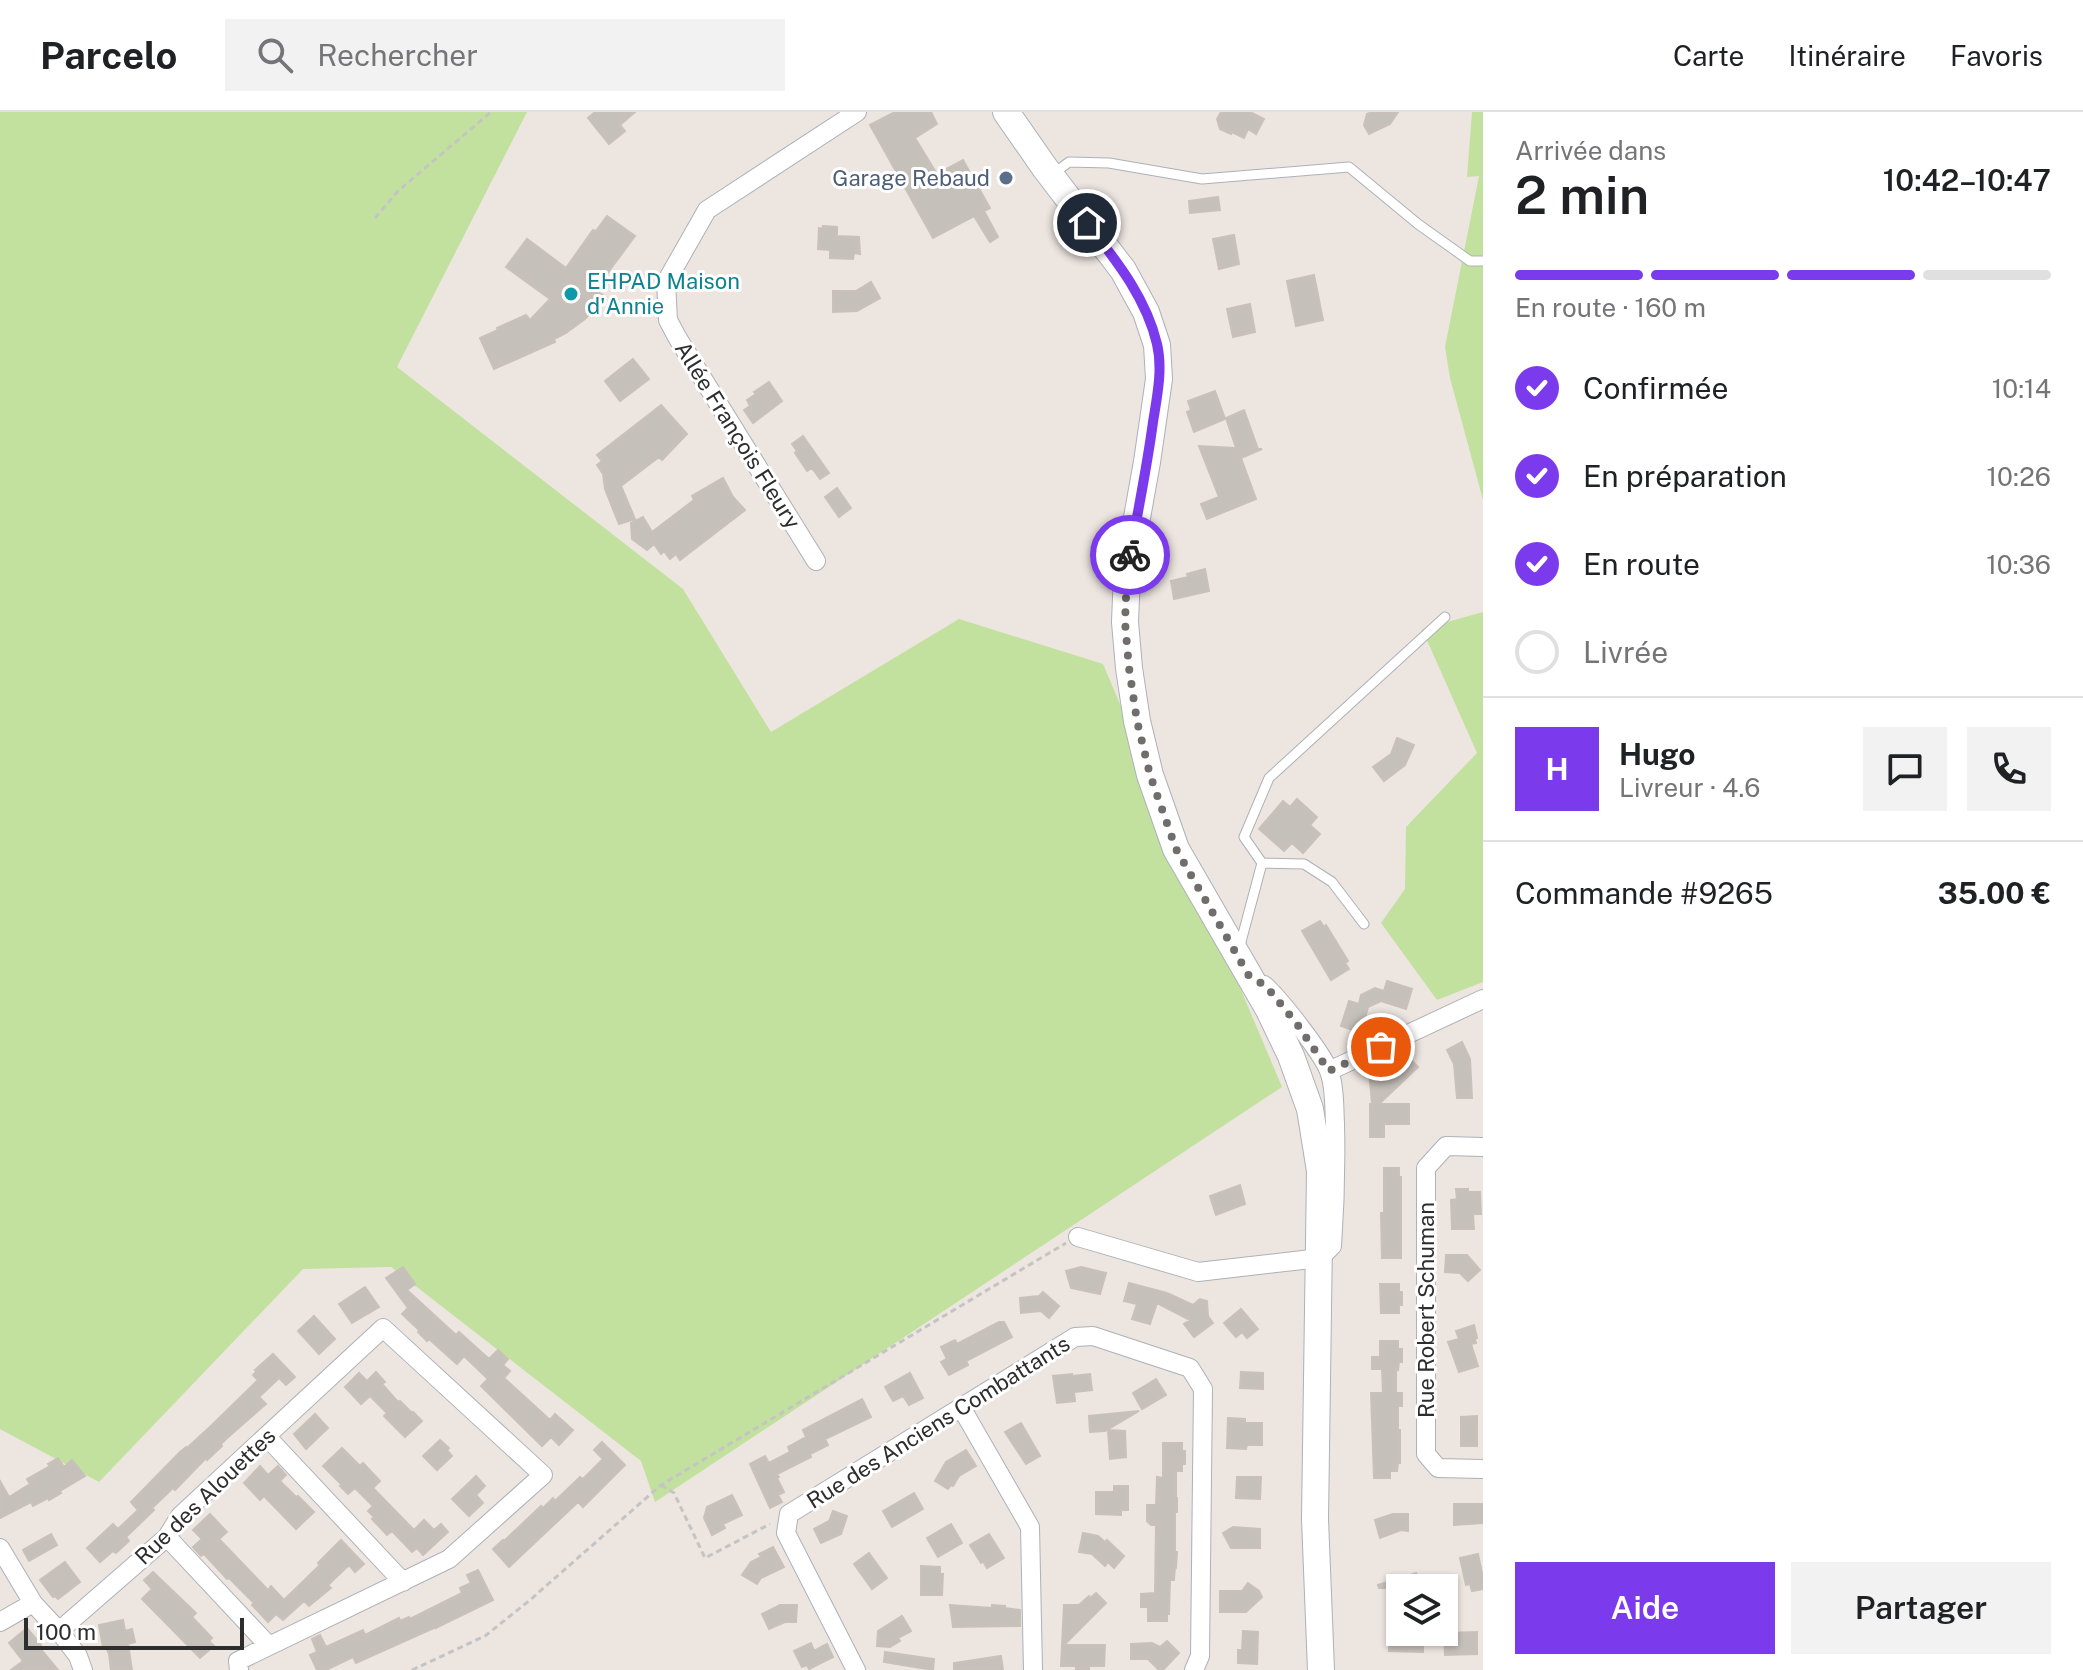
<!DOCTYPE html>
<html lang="fr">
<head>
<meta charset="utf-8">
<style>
  body { margin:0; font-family:"Public Sans",sans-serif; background:#f2f2f2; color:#202124; height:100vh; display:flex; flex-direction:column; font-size:30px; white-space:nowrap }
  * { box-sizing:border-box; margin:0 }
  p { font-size:26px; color:#757577 }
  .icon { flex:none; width:44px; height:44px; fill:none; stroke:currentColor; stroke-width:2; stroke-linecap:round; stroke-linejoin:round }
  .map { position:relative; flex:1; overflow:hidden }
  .panel { display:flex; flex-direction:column; background:#fff; width:600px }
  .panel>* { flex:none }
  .fabs { position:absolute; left:1386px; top:1462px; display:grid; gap:16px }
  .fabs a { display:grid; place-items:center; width:72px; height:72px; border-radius:0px; background:#fff; box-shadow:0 2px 6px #0004; font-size:40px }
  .scale { position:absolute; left:24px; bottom:20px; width:220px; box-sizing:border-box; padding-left:8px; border:4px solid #2d2d2d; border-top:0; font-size:22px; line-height:28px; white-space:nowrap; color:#2d2d2d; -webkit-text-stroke:6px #fff; paint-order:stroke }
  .pin { position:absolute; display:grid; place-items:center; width:68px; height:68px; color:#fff; margin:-34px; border:4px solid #fff; border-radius:50%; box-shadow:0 2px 8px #0007 }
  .courier { position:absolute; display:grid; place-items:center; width:80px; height:80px; margin:-40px; border:6px solid #7c3aed; border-radius:50%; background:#fff; color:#222; box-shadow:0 2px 10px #0007 }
  .overview em { font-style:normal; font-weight:600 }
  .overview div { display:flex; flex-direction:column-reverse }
  .overview { display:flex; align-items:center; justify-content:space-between; height:136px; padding:0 32px }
  h1 { font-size:52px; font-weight:600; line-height:60px }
  .bar { display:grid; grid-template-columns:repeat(4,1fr); gap:12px 8px; align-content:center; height:96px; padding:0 32px }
  .bar i { height:10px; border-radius:6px; background:#e0e0e0 }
  .bar .current { background:#7c3aed }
  .bar p { grid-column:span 4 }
  .line { display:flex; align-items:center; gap:20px; padding:0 32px; border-top:2px solid #e0e0e0 }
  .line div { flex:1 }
  .round { display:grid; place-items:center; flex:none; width:84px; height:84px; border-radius:0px; background:#f2f2f2 }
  ol { padding:0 32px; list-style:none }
  li { display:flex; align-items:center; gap:24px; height:88px }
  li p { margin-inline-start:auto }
  li .icon { padding:8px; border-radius:50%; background:#7c3aed; color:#fff; stroke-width:4 }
  li:last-child { color:#757577 }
  li i { width:44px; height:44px; border:4px solid #e0e0e0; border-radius:50% }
  .primary-button { display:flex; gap:16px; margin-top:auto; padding:16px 32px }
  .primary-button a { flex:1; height:92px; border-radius:0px; background:#7c3aed; color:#fff; font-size:32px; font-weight:600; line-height:92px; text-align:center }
  .primary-button a+a { background:#f2f2f2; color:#202124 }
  header { display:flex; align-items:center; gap:48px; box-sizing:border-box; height:112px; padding:0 40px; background:#fff; border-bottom:2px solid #e0e0e0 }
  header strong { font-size:38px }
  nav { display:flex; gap:44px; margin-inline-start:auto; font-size:28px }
  .search { width:560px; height:72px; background:#f2f2f2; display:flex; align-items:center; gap:20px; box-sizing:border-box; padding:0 28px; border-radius:0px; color:#757577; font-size:30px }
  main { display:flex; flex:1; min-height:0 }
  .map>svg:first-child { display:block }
</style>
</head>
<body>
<header>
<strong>Parcelo</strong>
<div class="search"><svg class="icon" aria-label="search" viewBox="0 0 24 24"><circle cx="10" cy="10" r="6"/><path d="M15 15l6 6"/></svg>Rechercher</div>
<nav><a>Carte</a><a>Itinéraire</a><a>Favoris</a></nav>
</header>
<main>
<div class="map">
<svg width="1483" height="1558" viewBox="0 0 1483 1558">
  <rect width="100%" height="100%" fill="#ede5e0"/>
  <path fill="#c2e19f" d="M0,0h527l-130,255 286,222 88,143 188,-113 144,45 179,423 -627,415 -14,-41 -250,-194 -88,2 -204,213 -99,-53z
    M1472,0h11v388l-33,-122 -5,-31 34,-171 -12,1z
    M1483,500v370l-46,18 -56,-77 24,-34 1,-62 71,-74 -55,-124z"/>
  <path fill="#c6c0bb" stroke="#c9c1b9" stroke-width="2" d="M595,0h40l-15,13 5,6 -16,13 -21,-26z
    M895,0h36l6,12 -22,14 22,36 26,-14 27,48 -6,3 14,26 -8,5 -16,-26 -41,22 -63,-113z
    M1221,0h29l14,7 -8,15 -8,-5 -4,9 -12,-6 -1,2 -11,-5 -3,-10z
    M1372,0h26l-8,12 -21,10 -5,-9 3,-11z
    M1218,85l2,13 -30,3 -1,-12z
    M607,104l28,20 -40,54 11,7 -21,22 -19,14 -12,6 1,3 -61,27 -14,-31 18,-8 -1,-2 29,-13 4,5 20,-21 -44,-32 21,-28 39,29 27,-38 3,1z
    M823,114l14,1v9l22,1 1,17 -6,-1 -1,6 -23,-1v-8l-12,-1 1,-21 3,1z
    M1234,123l5,29 -20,5 -6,-30z
    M1314,163l9,45 -27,6 -9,-45z
    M871,170l9,16 -23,13 -24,1v-21h23z
    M1250,192l5,28 -22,5 -6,-28z
    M633,247l16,20 -29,22 -15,-20z
    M769,270l13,19 -29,22 -9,-13 6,-4 -3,-6 9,-6 -2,-2z
    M1215,279l10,28 -31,13 -7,-20 4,-2 -3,-9z
    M661,293l26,29 -25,26 -3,-3 -38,29 14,33 -16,5 -14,-35 -2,-15 -6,-9 5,-4 -5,-6z
    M1244,298l14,39h4l-21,9 15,41 -49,20 -6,-15 18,-7 -20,-51 37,2 -10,-30z
    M803,324l26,37 -9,6 -8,-11 -5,3 -12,-18 2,-2 -5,-7z
    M723,366l10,19 12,13 -65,50 -4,-6 -6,5 -6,-8 -3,3 -7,-10 -7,6 -15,-11 -1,-16 12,-6 9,15 42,-32 -2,-4z
    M837,376l14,20 -12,9 -14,-20z
    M1205,457l4,22 -35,8 -3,-18 17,-4 -1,-3z
    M1397,626l17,7 -9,20 -21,16 -11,-14 18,-13z
    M1297,687l20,18 -7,8 10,9 -17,19 -11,-10 -8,8 -25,-22 24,-28 7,6z
    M1320,809l4,6 2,-2 22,36 -3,2 4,6 -18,11 -29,-49z
    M1387,869l25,8 -6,20 -25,-8 -13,6 -7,26 -20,-7 8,-25 10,3 2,-9 14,-7 9,3z
    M1462,930l8,17 2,39h-15l-3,-34 -7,-14z
    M1406,943l12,12 -39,37h30v20h-25v13h-14v-33h2l-3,-33 13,-2 11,-10 4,5z
    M1384,1056h15v9h2v81h-19l-1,-45h3z
    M1240,1073l5,19 -29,11 -6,-19z
    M1456,1077h12v3h12l1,22h-8l1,15h-22l-1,-29 6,-1z
    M1446,1143h21l13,15 -12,11 -8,-8 -15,-1z
    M403,1155l12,17 -8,6 49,45 3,-3 30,27 9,-9 10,9 -5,6 7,6 -6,7 46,42 5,-6 18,16 -14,15 -8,-8 -9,9 -61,-60 7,-7 -24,-23 -7,8 -28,-25 -2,2 -9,-9 1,-2 -17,-16 6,-6 -22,-30z
    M1081,1155l25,6 -6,21 -29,-6 -5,-17z
    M1129,1171l38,10 26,12 7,-6 7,2 1,15 5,7 -19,14 -10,-13 6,-4 -33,-17 -7,21 -18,-5 5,-15 -13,-3z
    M1380,1172h19v8h3v13h-3v8h-18z
    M365,1175l14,20 -27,16 -13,-19z
    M1043,1180l16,14 -10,12 -8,-7 -20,2 -1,-15 19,-2z
    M1241,1197l17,20 -11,9 -5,-6 -6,5 -12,-14z
    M314,1204l21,23 -16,15 -21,-23z
    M999,1210h5l8,15 -46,24 2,4 -19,10 -8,-13 6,-3 -6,-12 14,-7 2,4z
    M1474,1213l3,13 -2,1 1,4 -5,1 7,22 -19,6 -11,-30 11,-3 -3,-8z
    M1380,1229h18v8h4v13h-3l-1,8 -2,-1v24h6v13h-4v24h2v33h-2l-1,8h-7v7h-16l-3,-85h12l-1,-24h-10v-12h8z
    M273,1242l22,23 -9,8 -7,-7 -20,19 7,7 -40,35 -5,5 1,2 -15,14 -1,-2 -31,32 -2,-2 -21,20 2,2 -28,27 3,4 -13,12 -3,-2 -13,11 -13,-14 26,-24 5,5 20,-19 -7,-8 49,-50 6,-5 1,1 25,-23 46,-45 -5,-5 4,-4 -2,-1z
    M376,1260l9,10 -3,2 16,18 2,-1 12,12 1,-1 9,9 -17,16 -21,-21 3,-3 -17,-17 -9,8 -16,-17 14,-14 8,8z
    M1241,1260l22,1v16l-23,-1z
    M910,1261l13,25 -14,7 -6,-9 -10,5 -8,-14z
    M1072,1262v2l18,-2 2,16 -18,2 1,9 -18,2 -4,-27z
    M1156,1267l10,16 -24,14 -9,-16z
    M862,1287l9,18 -46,22 3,6 -18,9 1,3 -34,17 2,3 -2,1 7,14 -6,3 4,7 -12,6 -20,-44 15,-8 4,7 21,-11 -2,-5 18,-10 -3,-7z
    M1139,1299l-34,20 -15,1 -1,-16z
    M315,1302l13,14 -22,21 -12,-15z
    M1477,1304v30h-16v-29z
    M1228,1306l17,1v4h17v22h-15l-1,4 -19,-1z
    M1021,1311l19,33 -14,8 -21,-32z
    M1108,1318l17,1 1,26 -16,2z
    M440,1328l9,8 -2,2 5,6 -15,14 -14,-14z
    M602,1330l23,23 -42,42 -5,-5 -69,65 -16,-18 10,-9 1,1 37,-35 2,2 10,-10 2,3 25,-24 3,2 20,-20 -9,-9z
    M1163,1331h19v8h3v13h-3v7h-6v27h1v14h-2v40h2l-1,15 -1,-1 -1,14h-4l-1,34h-2v7h-19v-14h-7v-13l14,-1 1,-68h-5l-4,-4v-16h9l1,-28 6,1z
    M342,1336l18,18 3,-3 17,18 -7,7 41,42 10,-10 10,10 7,-6 7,8 -25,23 -6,-7 -5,4 -20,-21 -5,4 -15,-16 2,-2 -6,-6 5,-5 -18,-18 -7,6 -8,-8 2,-1 -19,-19z
    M966,1338l10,16 -17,10 -6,10 -2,-1 -3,4 -13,-8 11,-19z
    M58,1346l6,9 8,-7 13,16 -25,15 1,2 -12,7 -1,-2 -15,8 -2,-4 -31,16v-37l9,16 21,-13 -3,-5 23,-13 -2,-2z
    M260,1354l8,9 10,-9 8,9 -6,6 16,16 2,-1 16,16 -18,17 -32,-33 -4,4 -16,-17z
    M476,1364l9,10 -9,9 7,8 -14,13 -17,-17z
    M1237,1365h24l-1,22 -24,-1z
    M1114,1374h14v24h-7v5l-25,-1v-22h18z
    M914,1381l9,16 -31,18 -9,-16z
    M732,1383l10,20 -19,9 2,4 -13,7 -8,-17 3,-11z
    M1454,1392h29v19l-29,2z
    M833,1399l14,5 -6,18 -20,9 -7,-14 15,-8z
    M210,1402l17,18 -8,7 49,51 3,-4 13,14 36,-35 -2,-2 23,-23 23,24 -9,8 -6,-7 -21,20 3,3 -22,18 -5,-5 -21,19 -7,-6 -8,8 -16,-17 2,-2 -25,-25 -2,1 -23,-25 -3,2 -8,-9 9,-8 -9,-9z
    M1393,1402h15v17l-7,-1 -21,8 -5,-18z
    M951,1412l11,19 -24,14 -11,-19z
    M1233,1415l27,2v19h-29l-8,-15z
    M1083,1421l15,3 7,6 2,-2 17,16 -10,12 -6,-6 -3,4 -13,-12 -13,-2z
    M51,1422l6,11 -28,16 -6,-11z
    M989,1422l15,24 -17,10 -4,-7 -2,2 -11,-18z
    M773,1435l11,20 -23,11 -4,6 -15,-9 9,-13 10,-5 -2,-3z
    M869,1441l18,25 -15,11 -18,-25z
    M1478,1442l5,24v11l-11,2 -2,-7 -4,1 -6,-27z
    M65,1450l15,20 -22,17 -3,-3 -2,1 -13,-17z
    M921,1454l19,1v7h3l-1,21h-21z
    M478,1458l15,30 -57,28v-1l-80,36 -3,-6 -27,13h-9l-7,-15 7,-3 -5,-13 8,-4 6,12 37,-17 2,5 34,-17 1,3 9,-4 1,2 52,-26 -2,-5 11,-5 -4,-8z
    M153,1460l43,41 -4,4 20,21 -3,3 5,5 -14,12 -58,-59 10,-10 -8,-9z
    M1416,1461l2,6 13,2v7h-52l-1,-3 13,-4 1,-6 13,2z
    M1248,1471l11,8 3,6 -16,15h-26v-21h22z
    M1096,1481l10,10 -42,42h41l-1,21h-15v3h-13v-3h-15l3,-61h15l10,-9 1,2z
    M780,1493h17l-1,17h-11l-16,7 -7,-15z
    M950,1493l42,3v-3l13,1v2l15,2v16l-67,1z
    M902,1504l9,15 -13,7 2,3 -10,6 -13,-1 1,-15z
    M123,1508l2,11 7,-2 3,13 -7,2 4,26h-21l-2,-16 -3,-7 -3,1 -4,-23z
    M27,1516l14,17 -2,2 19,23h-47l12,-9 -14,-18z
    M1243,1519l15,1 -1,32 -19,-1v-13h4z
    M1477,1520v22l-32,1 -1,-22z
    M1389,1521l34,1v18l-34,-1z
    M1167,1529l12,12 -16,17h-4l-11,-11h-17v-15l21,-1 8,4z
    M811,1531l3,8 13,-7 6,13 -24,12 -2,-4 -5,2 -8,-16z
    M885,1540l49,7 -1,11 -49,-8z
    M1001,1544l2,14h-49v-7z"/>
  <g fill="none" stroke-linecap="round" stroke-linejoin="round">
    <g stroke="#adb1b8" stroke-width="11">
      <path id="service" d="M1053,62l16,-12 40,1 93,16 147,-12 69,57 52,37h13
        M1262,751l-18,-26 25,-59 176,-161
        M1239,837l23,-86 42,1 28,18 32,42"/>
    </g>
    <g stroke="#adb1b8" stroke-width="20">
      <path id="minor" d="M816,449l-139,-224 -9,-17 -2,-38 41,-72 150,-98
        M1329,959l154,-72
        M1483,1035l-37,-1 -20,22v286l12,14 45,1
        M1078,1125l120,35 122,-14 12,-12c3,-41 4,-82 3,-123 -1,-16 0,-34 -5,-49 -5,-18 -51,-76 -66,-89
        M961,1295l69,120 3,143
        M266,1324l137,146
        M167,1425l102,109
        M0,1436l33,55 26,28
        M0,1510l33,-19
        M83,1558l-5,-14 -19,-25 108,-94 13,-21 203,-188 160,147 -94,84 -211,102 1,9
        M856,1558l-70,-137 3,-19 286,-177 18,-1 97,32 13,21 -3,267 -6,14"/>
    </g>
    <g stroke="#adb1b8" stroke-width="28">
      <path id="secondary" d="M1006,0l39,56 78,102 23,42 11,33 2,34 -12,83 -20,111 -2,49 4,46 8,53 13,54 26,74 93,161 22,46 19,53 10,62 -5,348 6,151"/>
    </g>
    <path stroke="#c4c4c4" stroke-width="3" stroke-dasharray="6 4" stroke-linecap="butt" d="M375,106l23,-27 93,-79
      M661,1373l13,8 31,65 65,-34
      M412,1558l73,-34 45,-36 131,-115 405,-242"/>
    <use href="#service" stroke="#fff" stroke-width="9"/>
    <use href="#minor" stroke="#fff" stroke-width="18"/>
    <use href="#secondary" stroke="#fff" stroke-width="26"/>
  </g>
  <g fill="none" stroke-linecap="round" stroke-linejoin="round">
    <path stroke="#706d6c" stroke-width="8" stroke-dasharray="0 14.4" d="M1130,443l-3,18 -2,49 4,46 8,53 13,54 26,74 73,127 17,10 31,38 32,47 52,-24"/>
    <path stroke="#7c3aed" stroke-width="10" d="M1087,111c28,36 59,74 70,121 6,25 0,53 -4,78 -6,45 -15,89 -23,133"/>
  </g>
  <circle fill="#5c6f8a" stroke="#fff" stroke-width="3" cx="1006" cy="66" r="8"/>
  <circle fill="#0f9aa8" stroke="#fff" stroke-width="3" cx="571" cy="182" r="8"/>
  <g text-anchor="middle" stroke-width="6" stroke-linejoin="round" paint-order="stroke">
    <g font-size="22" fill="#4e5e75" stroke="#fff" text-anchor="end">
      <text x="990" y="74">Garage Rebaud</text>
    </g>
    <g font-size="22" fill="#0d838f" stroke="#fff" text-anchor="start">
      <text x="587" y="177">EHPAD Maison<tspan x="587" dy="25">d'Annie</tspan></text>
    </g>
    <g font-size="22" fill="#2d2d2d" stroke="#fff">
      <text transform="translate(738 323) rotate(58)" y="8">Allée François Fleury</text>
      <text transform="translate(1426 1198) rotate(-90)" y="8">Rue Robert Schuman</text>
      <text transform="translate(938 1310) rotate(-32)" y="8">Rue des Anciens Combattants</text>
      <text transform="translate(205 1384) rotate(-44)" y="8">Rue des Alouettes</text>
    </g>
  </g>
</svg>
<div class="fabs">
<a><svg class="icon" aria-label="layers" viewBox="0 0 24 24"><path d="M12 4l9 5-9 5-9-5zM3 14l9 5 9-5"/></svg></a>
</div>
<div class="scale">100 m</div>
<div class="pin" style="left:1381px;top:935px;background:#ea580c"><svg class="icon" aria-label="bag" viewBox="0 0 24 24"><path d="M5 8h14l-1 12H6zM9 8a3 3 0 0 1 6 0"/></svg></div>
<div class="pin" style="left:1087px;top:111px;background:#1f2937"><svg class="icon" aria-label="home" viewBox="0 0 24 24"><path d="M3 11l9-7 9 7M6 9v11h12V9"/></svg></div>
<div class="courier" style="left:1130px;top:443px"><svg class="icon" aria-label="bike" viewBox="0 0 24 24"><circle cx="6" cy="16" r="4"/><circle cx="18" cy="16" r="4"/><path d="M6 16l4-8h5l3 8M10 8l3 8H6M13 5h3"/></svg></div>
</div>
<section class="panel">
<div class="overview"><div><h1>2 min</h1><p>Arrivée dans</p></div><em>10:42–10:47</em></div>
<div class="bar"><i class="current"></i><i class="current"></i><i class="current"></i><i></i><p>En route · 160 m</p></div>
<ol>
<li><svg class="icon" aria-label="check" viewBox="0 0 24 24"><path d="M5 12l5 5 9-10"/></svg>Confirmée<p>10:14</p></li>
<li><svg class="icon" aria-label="check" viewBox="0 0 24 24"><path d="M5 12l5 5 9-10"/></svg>En préparation<p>10:26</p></li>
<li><svg class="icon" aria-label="check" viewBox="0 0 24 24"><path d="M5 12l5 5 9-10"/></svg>En route<p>10:36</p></li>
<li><i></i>Livrée</li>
</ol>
<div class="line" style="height:144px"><b class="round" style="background:#7c3aed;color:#fff">H</b><div><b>Hugo</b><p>Livreur · 4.6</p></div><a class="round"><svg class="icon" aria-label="chat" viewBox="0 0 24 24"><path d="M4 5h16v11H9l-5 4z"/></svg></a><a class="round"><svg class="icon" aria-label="phone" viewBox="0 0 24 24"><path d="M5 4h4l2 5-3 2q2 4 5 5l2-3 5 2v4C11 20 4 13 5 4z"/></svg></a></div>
<div class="line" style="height:104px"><div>Commande #9265</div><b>35.00 €</b></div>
<div class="primary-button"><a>Aide</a><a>Partager</a></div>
</section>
</main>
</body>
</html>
